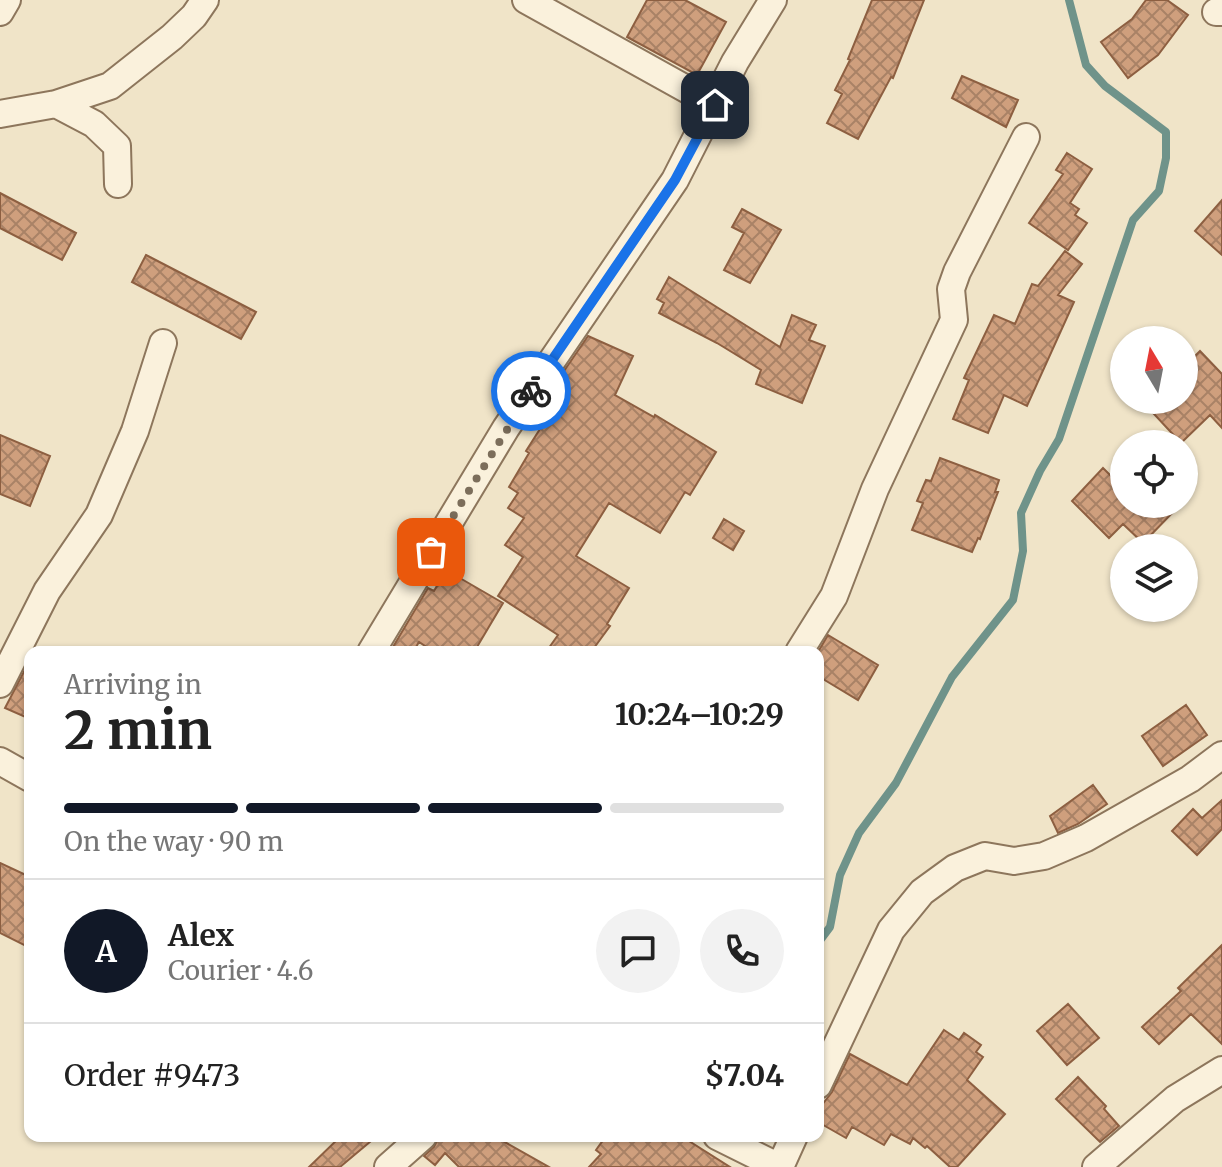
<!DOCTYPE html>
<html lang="en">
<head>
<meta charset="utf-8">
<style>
  body { margin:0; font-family:Merriweather,serif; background:#f2f2f2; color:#222; height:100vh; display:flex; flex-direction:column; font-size:30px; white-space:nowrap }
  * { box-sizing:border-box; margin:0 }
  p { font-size:26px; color:#767676 }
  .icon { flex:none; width:44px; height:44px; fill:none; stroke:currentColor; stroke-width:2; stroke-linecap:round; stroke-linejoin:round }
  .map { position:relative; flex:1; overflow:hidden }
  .details { position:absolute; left:24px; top:646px; width:800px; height:496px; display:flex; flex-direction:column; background:#fff; border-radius:16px; box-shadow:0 2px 6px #0004 }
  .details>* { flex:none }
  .needle { width:52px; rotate:350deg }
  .tools { position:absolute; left:1110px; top:326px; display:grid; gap:16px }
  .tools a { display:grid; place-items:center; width:88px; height:88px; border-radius:50%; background:#fff; box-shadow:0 2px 6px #0004; font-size:40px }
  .pin { position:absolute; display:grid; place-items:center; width:68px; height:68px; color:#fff; margin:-34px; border-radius:16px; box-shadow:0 4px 12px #0006 }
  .courier { position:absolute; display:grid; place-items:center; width:80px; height:80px; margin:-40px; border:6px solid #1a73e8; border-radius:50%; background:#fff; color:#222; box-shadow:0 2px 10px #0007 }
  .overview em { font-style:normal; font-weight:700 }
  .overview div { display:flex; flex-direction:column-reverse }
  .overview { display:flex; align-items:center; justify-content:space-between; height:136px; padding:0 40px }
  h1 { font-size:52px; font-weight:700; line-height:60px }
  .bar { display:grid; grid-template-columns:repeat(4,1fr); gap:12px 8px; align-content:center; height:96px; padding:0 40px }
  .bar i { height:10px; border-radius:6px; background:#e0e0e0 }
  .bar .selected { background:#111827 }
  .bar p { grid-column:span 4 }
  .line { display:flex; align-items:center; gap:20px; padding:0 40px; border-top:2px solid #e0e0e0 }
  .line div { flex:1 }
  .round { display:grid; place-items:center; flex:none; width:84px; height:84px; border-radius:42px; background:#f2f2f2 }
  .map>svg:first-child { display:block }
</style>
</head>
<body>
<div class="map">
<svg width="1222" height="1167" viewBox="0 0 1222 1167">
  <defs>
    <pattern id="building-cross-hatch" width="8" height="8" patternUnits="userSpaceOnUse" patternTransform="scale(2)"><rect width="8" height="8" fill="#cf9f7d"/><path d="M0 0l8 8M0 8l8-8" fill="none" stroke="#a98266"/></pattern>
  </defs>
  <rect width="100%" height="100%" fill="#f0e4c8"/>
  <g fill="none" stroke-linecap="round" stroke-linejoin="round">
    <path stroke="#6f938a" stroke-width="8" d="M818,943l12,-16 10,-52 19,-42 37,-50 56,-106 61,-77 10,-49 -2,-38 19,-42 19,-32 74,-219 26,-29 7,-33v-26l-61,-46 -19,-21 -17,-65
      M818,969v37"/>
  </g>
  <path fill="url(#building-cross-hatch)" stroke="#8d5f41" stroke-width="2" d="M647,0h38l41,22 -29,53 -70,-38z
    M872,0h52l-31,78 -2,-1 -33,62 -31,-16 15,-29 -7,-4 15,-30 -2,-1z
    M1146,0h21l21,15 -30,40 -30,23 -27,-36 31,-23z
    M962,76l56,24 -12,27 -54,-29z
    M1067,153l25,16 -22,34 9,6 -4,6 12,8 -19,27 -39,-27 34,-49 -7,-4z
    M0,193l76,40 -14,27 -62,-32z
    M1222,200v55l-27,-24z
    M742,209l39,21 -31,53 -26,-13 20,-37 -12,-6z
    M1065,251l17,13 -24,31 16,7 -47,104 -23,-11 -16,38 -35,-14 16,-39 -5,-2 30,-63 21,9 17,-40 6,2z
    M146,255l110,57 -15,27 -109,-57z
    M669,277l111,70 12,-32 24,10 -7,15 16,6 -23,57 -46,-19 5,-14 -44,-27 -58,-30 5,-10 -7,-4z
    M588,336l45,20 -18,39 39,22 1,-2 61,37 -26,43 -5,-3 -25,41 -51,-30 -33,53 53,32 -22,36 3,2 -19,26h-45l12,-17 -60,-39 25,-39 -18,-12 19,-27 -16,-10 10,-15 -9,-6 20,-34 -3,-2 28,-44 5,-13 -8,-4z
    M1200,351l22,23v54l-12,-13 -29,28 -40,-43h43v-33z
    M0,435l50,21 -20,50 -30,-12z
    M940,458l59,22 -4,12h3l-18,47 -2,-1 -6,14 -60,-22 11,-27 -6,-2 9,-21 5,1z
    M1103,468l21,21v15h57l-38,39 -20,-19 -14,14 -37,-37z
    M724,519l20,12 -11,19 -20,-12z
    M446,570l57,33 -29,49h-40l-15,-10 -6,10h-23l38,-64 6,3z
    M828,635l50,30 -20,35 -40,-24v-24z
    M30,660v59l-25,-11z
    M1186,705l21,30 -44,31 -21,-30z
    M1093,785l14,19 -29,20 -20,9 -8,-17z
    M1222,800v29l-25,26 -25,-24 21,-22 9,9z
    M0,863l30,14v71l-30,-15z
    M1222,945v99l-31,-30 -32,30 -17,-17 39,-36 -3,-3z
    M1068,1004l31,34 -32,27 -30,-34z
    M944,1030l15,10 5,-7 17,12 -5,7 7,5 -16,23 38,34 -48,53h-7l-23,-21 -2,2 -12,-10 -3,6 -19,-10 -7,11 -32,-18 -6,11 -28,-16v-12l14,-18 18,-38 57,31z
    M1078,1077l28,29 -2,3 15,17 -19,16 -44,-43z
    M341,1136h36l-37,31h-31z
    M439,1136h55l55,31h-90l-14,-14 -10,12 -11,-9 10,-9z
    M606,1136h75l49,31h-141l12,-13 -5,-4z"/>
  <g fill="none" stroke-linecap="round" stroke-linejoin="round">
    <g stroke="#8d765c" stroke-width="30">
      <path id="minor" d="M526,0l189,105
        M0,12l7,-12
        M1216,12h6
        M56,104l38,20 23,22 1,38
        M0,114l56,-10 54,-18 62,-49 22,-21 11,-16
        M371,652l135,-224 169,-248 60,-118 38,-62
        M799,652l35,-56 41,-107 79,-169 -3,-31 6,-17 69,-135
        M0,684l47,-93 52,-76 36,-84 28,-88
        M0,761l30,17
        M818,1085l73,-155 31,-38 33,-24 30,-12 29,5 30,-5 42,-18 104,-59 32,-24
        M717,1136l62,31
        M388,1167l35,-31
        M780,1167l14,-31
        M1096,1167l79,-68 47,-29"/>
    </g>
    <use href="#minor" stroke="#faf1dc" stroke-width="26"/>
  </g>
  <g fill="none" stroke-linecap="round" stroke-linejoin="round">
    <path stroke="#7c6e5b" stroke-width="8" stroke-dasharray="0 14.4" d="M431,552l100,-161"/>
    <path stroke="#1a73e8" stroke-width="10" d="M531,391l144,-211 40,-75"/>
  </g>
</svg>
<div class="tools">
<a><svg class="needle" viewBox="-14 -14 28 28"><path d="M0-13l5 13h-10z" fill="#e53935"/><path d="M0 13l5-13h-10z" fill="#767676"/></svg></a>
<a><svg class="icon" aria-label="locate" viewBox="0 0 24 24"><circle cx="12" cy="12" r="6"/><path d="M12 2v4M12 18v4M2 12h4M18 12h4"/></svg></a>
<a><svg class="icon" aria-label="layers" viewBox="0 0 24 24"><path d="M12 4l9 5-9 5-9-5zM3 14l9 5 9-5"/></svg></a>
</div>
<div class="pin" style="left:431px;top:552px;background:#ea580c"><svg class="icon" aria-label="bag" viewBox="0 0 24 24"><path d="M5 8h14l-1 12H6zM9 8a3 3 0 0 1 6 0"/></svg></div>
<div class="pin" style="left:715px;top:105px;background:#1f2937"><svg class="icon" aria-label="home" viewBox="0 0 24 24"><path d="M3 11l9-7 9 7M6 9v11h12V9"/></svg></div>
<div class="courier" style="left:531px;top:391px"><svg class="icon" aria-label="bike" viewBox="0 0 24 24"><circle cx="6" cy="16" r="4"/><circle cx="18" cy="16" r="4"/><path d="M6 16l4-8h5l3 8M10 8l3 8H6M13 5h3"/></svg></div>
<section class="details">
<div class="overview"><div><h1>2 min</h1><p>Arriving in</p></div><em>10:24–10:29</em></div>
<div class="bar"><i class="selected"></i><i class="selected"></i><i class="selected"></i><i></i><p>On the way · 90 m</p></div>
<div class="line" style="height:144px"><b class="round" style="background:#111827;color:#fff">A</b><div><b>Alex</b><p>Courier · 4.6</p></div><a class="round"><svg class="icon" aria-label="chat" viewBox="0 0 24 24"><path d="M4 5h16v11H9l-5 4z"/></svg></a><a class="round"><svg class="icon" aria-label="phone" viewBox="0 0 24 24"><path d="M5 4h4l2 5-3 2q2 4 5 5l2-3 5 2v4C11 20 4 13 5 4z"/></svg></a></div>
<div class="line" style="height:104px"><div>Order #9473</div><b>$7.04</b></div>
</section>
</div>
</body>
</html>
